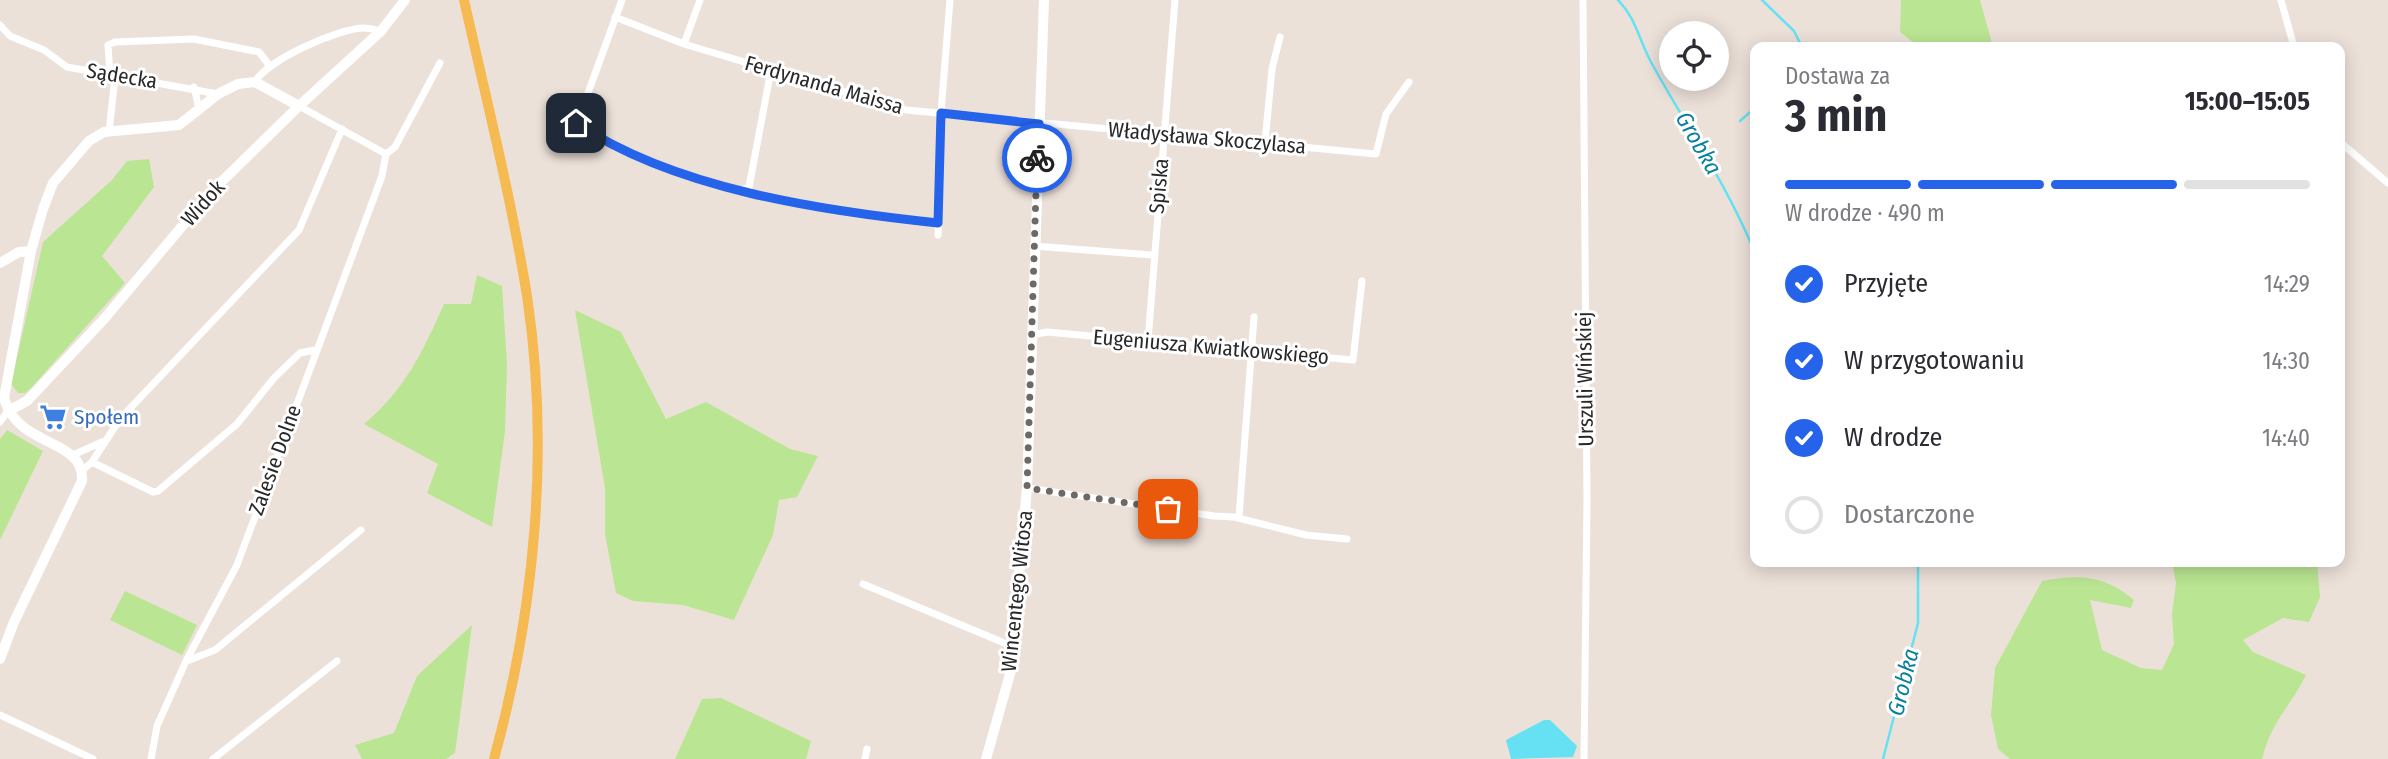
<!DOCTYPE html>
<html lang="pl">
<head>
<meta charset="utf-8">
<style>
  body { margin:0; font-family:"Fira Sans Condensed",sans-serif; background:#f2f2f3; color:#2b2b33; height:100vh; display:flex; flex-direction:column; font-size:26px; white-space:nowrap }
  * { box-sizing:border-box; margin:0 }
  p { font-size:23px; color:#7c7c81 }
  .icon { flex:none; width:38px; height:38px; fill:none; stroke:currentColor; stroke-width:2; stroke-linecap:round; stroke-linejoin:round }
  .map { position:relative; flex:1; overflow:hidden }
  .side { position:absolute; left:1750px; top:42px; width:595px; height:525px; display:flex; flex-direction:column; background:#fff; border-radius:14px; box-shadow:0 4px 18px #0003 }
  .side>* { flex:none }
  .controls { position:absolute; left:1659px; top:21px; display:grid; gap:14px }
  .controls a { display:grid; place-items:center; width:70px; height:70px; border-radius:50%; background:#fff; box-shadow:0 4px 18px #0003; font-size:35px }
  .pin { position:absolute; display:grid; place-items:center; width:60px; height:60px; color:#fff; margin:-30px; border-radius:14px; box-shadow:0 4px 10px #0006 }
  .courier { position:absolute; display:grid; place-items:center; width:70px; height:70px; margin:-35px; border:5px solid #2563eb; border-radius:50%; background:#fff; color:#222; box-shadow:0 2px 9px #0007 }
  .overview em { font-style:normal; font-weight:700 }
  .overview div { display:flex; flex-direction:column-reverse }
  .overview { display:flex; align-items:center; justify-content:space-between; height:119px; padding:0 35px }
  h1 { font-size:46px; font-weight:700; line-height:52px }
  .bar { display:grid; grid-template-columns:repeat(4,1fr); gap:10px 7px; align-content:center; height:84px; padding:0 35px }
  .bar i { height:9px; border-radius:5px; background:#e1e1e2 }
  .bar .current { background:#2563eb }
  .bar p { grid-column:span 4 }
  ol { padding:0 35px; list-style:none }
  li { display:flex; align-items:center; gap:21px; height:77px }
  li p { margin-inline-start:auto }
  li .icon { padding:7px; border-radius:50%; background:#2563eb; color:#fff; stroke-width:4 }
  li:last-child { color:#7c7c81 }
  li i { width:38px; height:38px; border:4px solid #e1e1e2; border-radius:50% }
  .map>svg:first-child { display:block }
</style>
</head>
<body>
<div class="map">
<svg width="2388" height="759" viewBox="0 0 2388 759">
  <rect width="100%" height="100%" fill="#ece1d9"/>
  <path fill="#bae592" d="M1901,0h79l13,47h-74l-19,-15z
    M149,159l5,28 -52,69 23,27 -94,105 -6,5h-7l-7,-9 32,-142 69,-62 15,-19z
    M477,275l25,11 5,79 -2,66 -13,96 -65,-34 11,-29 -74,-40c42,-36 58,-71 80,-120h27z
    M575,310l46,22 45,87 40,-17 84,47 28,7 -21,41 -18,3 -6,35 -39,85 -51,-15 -50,-4 -17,-8 -11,-59v-46z
    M7,430l36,21 -43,89v-101z
    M2172,562h145l3,35 -11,25 -26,-4 -40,22 10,12 53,23c-16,32 -35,47 -44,84h-252l-12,-10 -7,-34 4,-47 47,-87c38,-7 62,-6 92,19l-3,8 -41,-8 12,50 39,18 21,2 12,-26 -2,-30 4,-31z
    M125,591l72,34 -15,30 -72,-35z
    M472,625l-17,128 -9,6h-84l-7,-14 39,-12 23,-57z
    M721,698l90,43 -5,18h-131l27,-60z"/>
  <path fill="#66e1f3" d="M1544,720h6l27,26 -4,11 -62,2 -5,-19z"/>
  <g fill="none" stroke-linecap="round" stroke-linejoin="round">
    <path stroke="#66e1f3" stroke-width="2.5" d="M1618,0c18,18 21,40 33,62 35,64 76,122 104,191
      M1762,0l32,31 8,16
      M1740,121l15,-13
      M1883,759l35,-136v-61"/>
    <path stroke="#fff" stroke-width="7" d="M622,0l-45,123c99,66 244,88 361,100
      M1583,0l4,501 -3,258
      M2281,0l13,47
      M615,17l69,27 222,66 470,44 10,-40 23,-32
      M0,25l10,11 34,14 23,17 151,27
      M684,44l16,-44
      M110,76l-2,-31 7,-3 79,-3 65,13 10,13
      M255,82c12,-22 84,-54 109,-54 5,0 12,2 17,3
      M194,87l5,22
      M299,106l87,48
      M109,132l6,-55
      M1265,142l7,-73 8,-32
      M2340,142l48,41
      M386,154l9,-7 45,-84
      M744,189l5,-2 22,-117
      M938,235l3,-122 9,-113
      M1034,246l118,9
      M1032,335l15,-3 306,28 9,-79
      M1148,341l27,-341
      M0,422l8,-11
      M73,455l29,-13
      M92,462l61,30 5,-1 79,-67 37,-46 26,-25 15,-3
      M83,470l9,-8 28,-43 179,-189 43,-101
      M1027,488l187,28 20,1 72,18 41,4
      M1239,517l15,-200
      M863,584l151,63
      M187,661l28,-11 146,-120
      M0,715l93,44
      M151,759l6,-33 29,-65 51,-96 145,-389 4,-22
      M213,759l124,-98
      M865,759l2,-10"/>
    <path stroke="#fff" stroke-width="10" d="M0,263l19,-11 12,-1
      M8,411l19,-10 77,-82 107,-127 88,-86 82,-75 24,-31
      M0,659l14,-37 68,-141c3,-44 -64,-32 -78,-83l27,-147 12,-42 10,-26 36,-42 15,-9 75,-7 39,-31 20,-10 17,-2 44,24
      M986,759l24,-85 17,-186 17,-488"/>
    <path stroke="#f6ba53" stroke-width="10" d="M464,0c22,98 47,197 63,296 23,153 8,314 -33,463"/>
  </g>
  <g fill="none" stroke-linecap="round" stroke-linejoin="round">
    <path stroke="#6d6966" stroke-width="7" stroke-dasharray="0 12.6" d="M1037,158l-10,330 141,21"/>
    <path stroke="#2563eb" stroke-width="9" d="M576,123c98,66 246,88 362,100l3,-110 98,11 -2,34"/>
  </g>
  <defs>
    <g id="supermarket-bare" transform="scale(2.1)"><path d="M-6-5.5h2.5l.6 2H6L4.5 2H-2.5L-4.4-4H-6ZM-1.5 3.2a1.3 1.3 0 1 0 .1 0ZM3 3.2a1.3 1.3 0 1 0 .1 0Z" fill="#3f7fe0" stroke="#fff" stroke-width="2.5" paint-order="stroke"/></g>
  </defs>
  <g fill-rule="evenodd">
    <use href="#supermarket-bare" x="53" y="417"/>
  </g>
  <g text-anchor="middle" stroke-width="6" stroke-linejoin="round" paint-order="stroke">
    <g font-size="21" fill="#282828" stroke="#fff">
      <text transform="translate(122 76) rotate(9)" y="7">Sądecka</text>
      <text transform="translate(824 85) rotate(16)" y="7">Ferdynanda Maissa</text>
      <text transform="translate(1207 138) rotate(5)" y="7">Władysława Skoczylasa</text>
      <text transform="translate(1159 186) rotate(-85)" y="7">Spiska</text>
      <text transform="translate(203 203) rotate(-48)" y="7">Widok</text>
      <text transform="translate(1211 347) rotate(5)" y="7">Eugeniusza Kwiatkowskiego</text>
      <text transform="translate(1585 379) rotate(-91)" y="7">Urszuli Wińskiej</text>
      <text transform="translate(275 460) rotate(-70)" y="7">Zalesie Dolne</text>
      <text transform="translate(1017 591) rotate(-84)" y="7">Wincentego Witosa</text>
    </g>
    <g font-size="21" fill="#366cbe" stroke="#fff" text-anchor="start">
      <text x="74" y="424">Społem</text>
    </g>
    <g font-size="23" font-style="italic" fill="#077f9d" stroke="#fff">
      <text transform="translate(1699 143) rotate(60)" y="8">Grobka</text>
      <text transform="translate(1903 682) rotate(-76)" y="8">Grobka</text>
    </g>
  </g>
</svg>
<div class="controls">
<a><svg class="icon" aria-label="locate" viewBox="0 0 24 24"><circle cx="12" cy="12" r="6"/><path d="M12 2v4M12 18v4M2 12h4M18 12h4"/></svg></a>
</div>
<div class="pin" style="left:1168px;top:509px;background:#ea580c"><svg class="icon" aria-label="bag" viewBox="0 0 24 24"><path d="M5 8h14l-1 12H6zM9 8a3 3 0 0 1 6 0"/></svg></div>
<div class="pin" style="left:576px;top:123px;background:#1f2937"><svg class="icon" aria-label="home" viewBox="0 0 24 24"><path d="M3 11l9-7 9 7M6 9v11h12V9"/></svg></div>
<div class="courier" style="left:1037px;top:158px"><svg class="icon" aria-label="bike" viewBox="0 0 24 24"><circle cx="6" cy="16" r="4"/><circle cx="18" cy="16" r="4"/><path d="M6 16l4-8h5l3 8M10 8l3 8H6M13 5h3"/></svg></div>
<section class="side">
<div class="overview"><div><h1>3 min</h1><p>Dostawa za</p></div><em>15:00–15:05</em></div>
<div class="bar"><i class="current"></i><i class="current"></i><i class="current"></i><i></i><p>W drodze · 490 m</p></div>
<ol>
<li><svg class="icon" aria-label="check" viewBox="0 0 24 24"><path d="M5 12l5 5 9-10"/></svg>Przyjęte<p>14:29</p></li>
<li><svg class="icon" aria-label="check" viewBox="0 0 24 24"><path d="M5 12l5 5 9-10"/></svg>W przygotowaniu<p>14:30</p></li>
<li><svg class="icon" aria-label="check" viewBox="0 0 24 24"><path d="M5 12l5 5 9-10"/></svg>W drodze<p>14:40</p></li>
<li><i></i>Dostarczone</li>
</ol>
</section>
</div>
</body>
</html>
